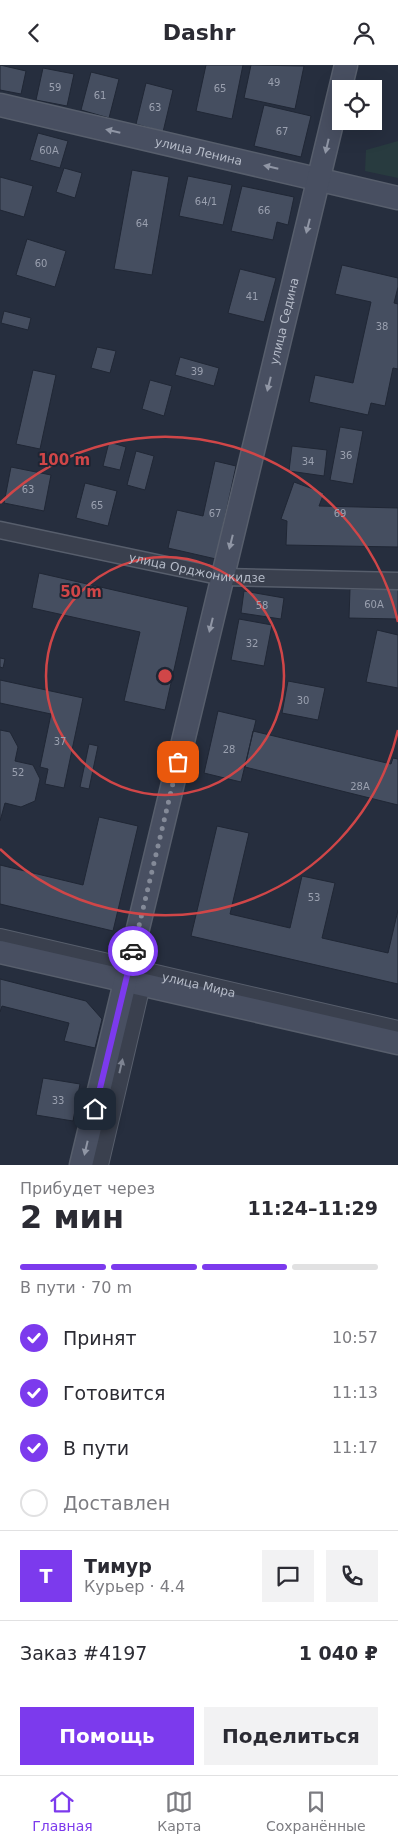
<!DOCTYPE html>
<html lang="ru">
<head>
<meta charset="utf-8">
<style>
  body { margin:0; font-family:"DejaVu Sans",sans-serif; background:#f2f2f3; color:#2b2b33; height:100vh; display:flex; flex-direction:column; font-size:19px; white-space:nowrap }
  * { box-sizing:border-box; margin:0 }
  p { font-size:16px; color:#7c7c81 }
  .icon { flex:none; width:28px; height:28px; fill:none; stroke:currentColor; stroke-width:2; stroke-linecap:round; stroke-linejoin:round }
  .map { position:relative; height:1100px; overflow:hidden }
  .panel { display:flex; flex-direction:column; background:#fff; flex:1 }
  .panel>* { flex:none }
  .tools { position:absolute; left:332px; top:15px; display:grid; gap:10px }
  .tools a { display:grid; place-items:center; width:50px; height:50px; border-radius:0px; background:#fff; box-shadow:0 5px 20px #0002; font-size:25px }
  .pin { position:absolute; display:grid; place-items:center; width:42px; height:42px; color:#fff; margin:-21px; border-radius:10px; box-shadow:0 2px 8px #0006 }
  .courier { position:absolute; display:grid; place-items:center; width:50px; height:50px; margin:-25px; border:4px solid #7c3aed; border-radius:50%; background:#fff; color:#222; box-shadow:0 1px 6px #0007 }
  .summary em { font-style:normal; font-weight:600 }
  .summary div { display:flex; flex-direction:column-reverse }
  .summary { display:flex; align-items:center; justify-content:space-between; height:85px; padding:0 20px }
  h1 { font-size:32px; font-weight:600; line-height:38px }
  .bar { display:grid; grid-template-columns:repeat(4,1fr); gap:8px 5px; align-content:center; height:60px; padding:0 20px }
  .bar i { height:6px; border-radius:4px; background:#e1e1e2 }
  .bar .active { background:#7c3aed }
  .bar p { grid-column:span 4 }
  .line { display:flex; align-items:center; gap:12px; padding:0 20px; border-top:1px solid #e1e1e2 }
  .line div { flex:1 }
  .round { display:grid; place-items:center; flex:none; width:52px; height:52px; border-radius:0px; background:#f2f2f3 }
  ol { padding:0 20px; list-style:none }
  li { display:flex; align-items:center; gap:15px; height:55px }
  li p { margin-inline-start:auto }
  li .icon { padding:5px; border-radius:50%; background:#7c3aed; color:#fff; stroke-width:4 }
  li:last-child { color:#7c7c81 }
  li i { width:28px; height:28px; border:2px solid #e1e1e2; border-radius:50% }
  .button { display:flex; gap:10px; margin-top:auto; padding:10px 20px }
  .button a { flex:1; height:58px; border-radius:0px; background:#7c3aed; color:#fff; font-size:20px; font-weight:600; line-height:58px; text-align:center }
  .button a+a { background:#f2f2f3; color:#2b2b33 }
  header { display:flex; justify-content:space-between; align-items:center; height:65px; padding:0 20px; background:#fff; font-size:22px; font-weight:600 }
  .tab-bar { display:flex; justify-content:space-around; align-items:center; height:70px; border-top:1px solid #e1e1e2; background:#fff; font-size:14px; color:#7c7c81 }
  .tab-bar a { display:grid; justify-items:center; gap:2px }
  .tab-bar .active { color:#7c3aed }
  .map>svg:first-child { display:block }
</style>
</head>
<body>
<header><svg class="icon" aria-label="back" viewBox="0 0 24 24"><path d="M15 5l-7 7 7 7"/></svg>Dashr<svg class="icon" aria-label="person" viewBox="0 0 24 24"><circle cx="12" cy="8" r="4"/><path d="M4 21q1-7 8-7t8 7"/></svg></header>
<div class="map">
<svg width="398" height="1100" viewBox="0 0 398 1100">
  <rect width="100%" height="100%" fill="#262e3e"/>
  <path fill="#283b3f" d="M398,76v37l-33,-7 1,-21z"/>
  <path fill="#454e60" stroke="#202735" d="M0,0l26,6 -5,23 -21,-4z
    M206,0h37l-11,54 -36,-8z
    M251,0l53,1 -9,43 -51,-11z
    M43,3l31,6 -7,32 -31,-6z
    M91,7l28,7 -10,39 -28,-8z
    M146,18l27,7 -10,42 -27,-8z
    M264,40l47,11 -10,41 -47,-11z
    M38,68l30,8 -8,27 -30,-8z
    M64,103l18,5 -7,25 -19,-6z
    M132,105l37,7 -17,98 -38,-6z
    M188,111l44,9 -9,40 -44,-9z
    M0,112l33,9 -9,31 -24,-7z
    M242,121l52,11 -6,28 -11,-3 -4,18 -42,-9z
    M27,174l39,12 -11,36 -39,-12z
    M342,200l56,13v9l-4,16 4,1v65l-5,-1 -8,38 -14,-3 -3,12 -59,-13 6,-27 38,8 18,-81 -36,-8z
    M240,204l36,9 -12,44 -36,-9z
    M4,246l27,7 -3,12 -27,-7z
    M97,282l19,4 -6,22 -19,-5z
    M180,292l39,11 -5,18 -39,-11z
    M33,305l23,5 -16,74 -24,-5z
    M150,315l22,6 -8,30 -22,-7z
    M340,362l23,4 -10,53 -23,-4z
    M109,377l17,5 -6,23 -17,-4z
    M292,381l35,4 -3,26 -35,-5z
    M136,386l18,5 -9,34 -18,-5z
    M215,396l21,5 -20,93 -48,-11 9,-38 26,6z
    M11,402l40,8 -7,36 -40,-8z
    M294,417l30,11 -5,13 79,2v39l-112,-2 1,-24 -6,-2z
    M85,418l32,8 -9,35 -32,-8z
    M39,508l149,34 -23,103 -41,-9 16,-69 -108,-24z
    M350,524h48v30l-49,-1z
    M244,526l40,7 -3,21 -40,-6z
    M239,554l33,6 -8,41 -33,-6z
    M377,565l21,5v53l-32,-6z
    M0,593l5,1 -2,9 -3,-1z
    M0,615l83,18 -19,90 -19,-4 3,-15 -8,-2 11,-53 -51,-11z
    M288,616l37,7 -7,32 -36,-7z
    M218,646l38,9 -15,62 -37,-9z
    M0,665l10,2 8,15 -3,14 18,4 7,14 -5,22 -14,6 -16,-4 -5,18z
    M253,666l138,33 2,-6 5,1v46l-153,-38z
    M89,679l9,2 -9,43 -9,-2z
    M99,752l39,9 -25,105 -113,-27v-39l83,20z
    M217,761l32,7 -19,81 60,14 12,-52 33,7 -13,55 66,15 10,-43v74l-207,-48z
    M0,914l86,22 16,18 -7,29 -31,-7 5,-18 -67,-17 -2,6z
    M43,1013l37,6 -7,37 -37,-6z"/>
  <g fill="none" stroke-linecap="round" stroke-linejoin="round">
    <g stroke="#575e6c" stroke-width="19">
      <g id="minor">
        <path id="s1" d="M0,465l223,47 175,4"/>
      </g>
    </g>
    <g stroke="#575e6c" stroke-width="22">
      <g id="tertiary">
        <path id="s2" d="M0,874l398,92"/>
        <path d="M98,1100l45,-193"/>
      </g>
    </g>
    <g stroke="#575e6c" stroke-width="25">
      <g id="secondary">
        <path id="s3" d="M0,40l398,93"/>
        <path d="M0,887l398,91"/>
        <path id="s4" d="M81,1100l265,-1100"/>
      </g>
    </g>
    <use href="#minor" stroke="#3a404e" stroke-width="16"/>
    <use href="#tertiary" stroke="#3a404e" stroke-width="20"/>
    <use href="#secondary" stroke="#484f61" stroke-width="22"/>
  </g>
  <defs><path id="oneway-solid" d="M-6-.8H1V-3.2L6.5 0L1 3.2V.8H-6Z" transform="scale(1.25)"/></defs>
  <g fill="#9096a5">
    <use href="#oneway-solid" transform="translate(113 66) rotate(-167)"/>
    <use href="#oneway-solid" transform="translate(327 81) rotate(103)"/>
    <use href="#oneway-solid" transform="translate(271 102) rotate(-167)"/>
    <use href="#oneway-solid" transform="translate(308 161) rotate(104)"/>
    <use href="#oneway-solid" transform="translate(269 319) rotate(104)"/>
    <use href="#oneway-solid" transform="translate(231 477) rotate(104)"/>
    <use href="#oneway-solid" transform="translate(211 560) rotate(104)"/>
    <use href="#oneway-solid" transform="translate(86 1083) rotate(103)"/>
  </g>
  <use fill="#7e8492" href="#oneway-solid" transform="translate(121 1001) rotate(-77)"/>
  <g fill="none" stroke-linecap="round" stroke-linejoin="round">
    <path stroke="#848a98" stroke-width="5" stroke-dasharray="0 9" d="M133,886l45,-189"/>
    <path stroke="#7c3aed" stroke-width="6" d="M95,1044l38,-158"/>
  </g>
  <g fill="none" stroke="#d04648" stroke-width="2.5">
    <circle cx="165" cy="611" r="119"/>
    <path d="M398 665A239 239 0 0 1 0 784M0 438A239 239 0 0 1 398 557"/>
  </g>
  <g text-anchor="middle" stroke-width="4" stroke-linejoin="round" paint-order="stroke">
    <g font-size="10" fill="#9aa0af">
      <text x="274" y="21">49</text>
      <text x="55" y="26">59</text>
      <text x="220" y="27">65</text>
      <text x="100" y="34">61</text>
      <text x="155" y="46">63</text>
      <text x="282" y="70">67</text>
      <text x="49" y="89">60А</text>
      <text x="206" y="140">64/1</text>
      <text x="264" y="149">66</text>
      <text x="142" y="162">64</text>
      <text x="41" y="202">60</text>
      <text x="252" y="235">41</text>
      <text x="382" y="265">38</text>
      <text x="197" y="310">39</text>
      <text x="346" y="394">36</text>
      <text x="308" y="400">34</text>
      <text x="28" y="428">63</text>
      <text x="97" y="444">65</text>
      <text x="215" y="452">67</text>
      <text x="340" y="452">69</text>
      <text x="374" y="543">60А</text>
      <text x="262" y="544">58</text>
      <text x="252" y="582">32</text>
      <text x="303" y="639">30</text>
      <text x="60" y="680">37</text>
      <text x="229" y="688">28</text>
      <text x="18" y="711">52</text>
      <text x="360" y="725">28А</text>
      <text x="314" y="836">53</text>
      <text x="58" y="1039">33</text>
    </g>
    <g font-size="12" fill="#b6bcc9" stroke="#1e2533">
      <text dy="4" stroke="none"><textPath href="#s3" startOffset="204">улица Ленина</textPath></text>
      <text dy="4" stroke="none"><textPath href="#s4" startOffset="868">улица Седина</textPath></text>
      <text dy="4" stroke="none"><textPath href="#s1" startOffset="201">улица Орджоникидзе</textPath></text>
      <text dy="4" stroke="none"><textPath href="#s2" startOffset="204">улица Мира</textPath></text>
    </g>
  </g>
  <circle cx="165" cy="611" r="8" fill="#d04648" stroke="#1e2533" stroke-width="2.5"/>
  <g font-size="15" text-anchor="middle" font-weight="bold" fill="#d04648" stroke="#1e2533" stroke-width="4" stroke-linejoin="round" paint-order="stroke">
    <text x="64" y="400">100 m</text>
    <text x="81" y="532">50 m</text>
  </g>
</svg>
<div class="tools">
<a><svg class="icon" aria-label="locate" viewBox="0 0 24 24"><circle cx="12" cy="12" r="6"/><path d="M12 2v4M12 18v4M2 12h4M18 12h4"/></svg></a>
</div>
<div class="pin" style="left:178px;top:697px;background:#ea580c"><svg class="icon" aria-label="bag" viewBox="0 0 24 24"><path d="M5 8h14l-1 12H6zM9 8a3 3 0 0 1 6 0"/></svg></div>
<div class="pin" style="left:95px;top:1044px;background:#1f2937"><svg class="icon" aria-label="home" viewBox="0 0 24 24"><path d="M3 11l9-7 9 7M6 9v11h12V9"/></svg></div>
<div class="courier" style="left:133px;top:886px"><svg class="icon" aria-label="car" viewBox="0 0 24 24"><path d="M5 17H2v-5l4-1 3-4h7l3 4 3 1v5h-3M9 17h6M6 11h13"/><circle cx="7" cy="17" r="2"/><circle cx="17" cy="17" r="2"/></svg></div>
</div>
<section class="panel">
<div class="summary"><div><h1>2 мин</h1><p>Прибудет через</p></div><em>11:24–11:29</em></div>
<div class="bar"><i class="active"></i><i class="active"></i><i class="active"></i><i></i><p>В пути · 70 m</p></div>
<ol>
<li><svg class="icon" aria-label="check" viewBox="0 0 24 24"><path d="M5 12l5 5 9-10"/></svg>Принят<p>10:57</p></li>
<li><svg class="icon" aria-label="check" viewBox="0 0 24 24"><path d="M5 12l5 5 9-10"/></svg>Готовится<p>11:13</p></li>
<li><svg class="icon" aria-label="check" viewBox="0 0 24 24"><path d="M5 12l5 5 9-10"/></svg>В пути<p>11:17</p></li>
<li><i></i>Доставлен</li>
</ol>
<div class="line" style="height:90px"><b class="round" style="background:#7c3aed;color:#fff">Т</b><div><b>Тимур</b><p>Курьер · 4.4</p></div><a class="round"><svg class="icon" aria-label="chat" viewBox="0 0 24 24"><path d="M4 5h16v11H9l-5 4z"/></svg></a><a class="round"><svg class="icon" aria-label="phone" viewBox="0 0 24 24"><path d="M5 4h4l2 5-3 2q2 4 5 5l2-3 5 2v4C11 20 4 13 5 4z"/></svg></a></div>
<div class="line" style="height:65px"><div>Заказ #4197</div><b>1 040 ₽</b></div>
<div class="button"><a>Помощь</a><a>Поделиться</a></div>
</section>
<nav class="tab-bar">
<a class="active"><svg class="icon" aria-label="home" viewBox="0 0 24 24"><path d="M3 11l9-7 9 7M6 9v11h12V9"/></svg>Главная</a>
<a><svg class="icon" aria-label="map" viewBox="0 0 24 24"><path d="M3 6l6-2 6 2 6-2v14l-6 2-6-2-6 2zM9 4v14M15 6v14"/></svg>Карта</a>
<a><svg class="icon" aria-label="saved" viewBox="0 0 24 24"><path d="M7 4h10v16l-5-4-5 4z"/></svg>Сохранённые</a>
</nav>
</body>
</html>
